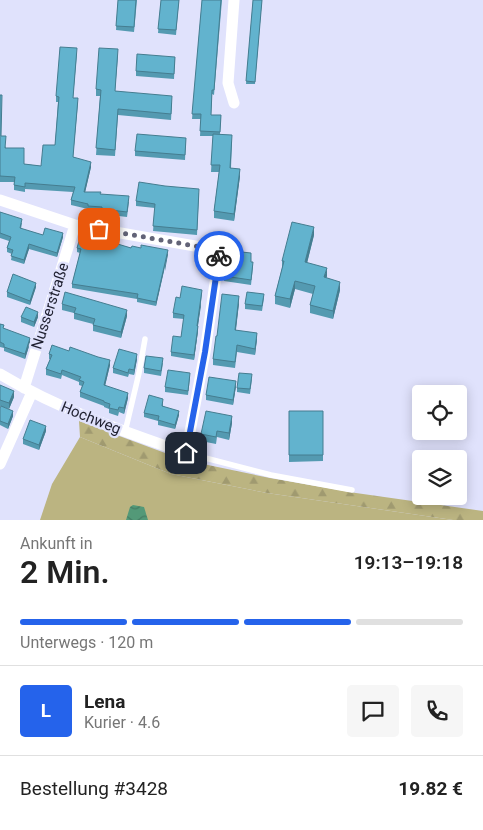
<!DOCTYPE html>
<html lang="de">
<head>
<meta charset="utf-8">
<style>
  body { margin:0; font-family:Roboto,sans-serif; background:#f6f6f6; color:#222; height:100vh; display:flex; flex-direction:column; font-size:19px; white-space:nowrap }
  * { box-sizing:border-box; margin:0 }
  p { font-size:16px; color:#767676 }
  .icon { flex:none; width:28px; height:28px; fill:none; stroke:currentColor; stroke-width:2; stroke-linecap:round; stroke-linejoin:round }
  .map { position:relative; height:520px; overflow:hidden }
  .details { display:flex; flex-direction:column; background:#fff; flex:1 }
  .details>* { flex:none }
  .buttons { position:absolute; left:412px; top:385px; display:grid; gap:10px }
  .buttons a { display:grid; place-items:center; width:55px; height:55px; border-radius:5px; background:#fff; box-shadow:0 2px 12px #0003; font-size:25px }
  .pin { position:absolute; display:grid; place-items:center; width:42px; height:42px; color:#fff; margin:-21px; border-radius:10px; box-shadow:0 2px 8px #0006 }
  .courier { position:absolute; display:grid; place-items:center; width:50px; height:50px; margin:-25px; border:4px solid #2563eb; border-radius:50%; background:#fff; color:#222; box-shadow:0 1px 6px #0007 }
  .head em { font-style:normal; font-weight:600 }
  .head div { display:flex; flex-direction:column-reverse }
  .head { display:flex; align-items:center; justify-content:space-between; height:85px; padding:0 20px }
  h1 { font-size:32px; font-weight:600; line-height:38px }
  .bar { display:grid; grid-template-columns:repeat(4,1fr); gap:8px 5px; align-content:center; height:60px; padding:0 20px }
  .bar i { height:6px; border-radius:4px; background:#e0e0e0 }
  .bar .active { background:#2563eb }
  .bar p { grid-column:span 4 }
  .line { display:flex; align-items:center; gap:12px; padding:0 20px; border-top:1px solid #e0e0e0 }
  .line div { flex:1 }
  .round { display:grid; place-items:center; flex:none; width:52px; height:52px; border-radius:5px; background:#f6f6f6 }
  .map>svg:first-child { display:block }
</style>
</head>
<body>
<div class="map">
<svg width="483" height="520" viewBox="0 0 483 520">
  <defs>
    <pattern id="forest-firs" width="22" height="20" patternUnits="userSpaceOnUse" patternTransform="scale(1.25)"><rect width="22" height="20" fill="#bbb481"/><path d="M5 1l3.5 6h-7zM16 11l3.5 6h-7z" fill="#a09a70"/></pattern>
    <pattern id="water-waves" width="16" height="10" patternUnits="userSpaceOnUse" patternTransform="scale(1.25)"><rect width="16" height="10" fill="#539978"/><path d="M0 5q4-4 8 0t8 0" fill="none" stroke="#447c63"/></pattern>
  </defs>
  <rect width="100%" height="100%" fill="#e0e2fc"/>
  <path fill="#bbb481" d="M80,437l91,37 96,19 186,27h-413l12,-36z"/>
  <path fill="url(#forest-firs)" d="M79,421l105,39 86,18 86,15 127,18v9h-30l-186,-27 -96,-19 -91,-37z"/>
  <path fill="url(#water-waves)" d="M133,505l11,2 4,13h-22l4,-13z"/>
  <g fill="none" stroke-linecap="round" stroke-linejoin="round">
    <path stroke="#fff" stroke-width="5.5" d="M125,432l14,-59 6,-34
      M186,453l85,22 81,15"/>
    <path stroke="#fff" stroke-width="11" d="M234,103l-6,-20 6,-83
      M0,200l75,25 137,24 6,1 1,5 -14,97 -19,101c-64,-22 -128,-44 -186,-79
      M24,388l51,-163
      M0,464l32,-72"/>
  </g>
  <path fill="#549ab1" d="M118,0h19l-3,32 -18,-2z
    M161,0h18l-3,35 -18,-2z
    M202,0h20l-8,95 -2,-1 -1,21h10l-1,19 12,8 -1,26 9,8 -6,45 -20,-3v-7l5,-39h-8l2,-36h-13l1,-17h-9z
    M253,0h9l-7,84h-9z
    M77,53l-4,45 5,5 -5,54 18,10 -6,25 15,2 29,8 -2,15 -25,-3v-2l-14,-1v-2l-17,-4v-5l2,-8 -48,-3v3l-11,-2v-8h-14v-87l1,41 5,12 18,16 17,2 14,-21 3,-43h-2v-6z
    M118,56l-3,35 57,12 -1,17 -53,-5 -3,41 -19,-1 4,-59h-4v-7z
    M175,57l-1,22 -38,-3v-5z
    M186,138l-1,22 -50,-4v-5z
    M199,193l-2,42 -44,-4 2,-23 -19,-2v-5z
    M0,212l22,11 -1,6 22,6 20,2 -6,20 -28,-8 -5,15 -13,-4 1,-6 -5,-2v-4l2,-7 -9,-3z
    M314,235l-7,28 20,13 -1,2 14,12 -7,29 -23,-6v-8l3,-11 -18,-5 -5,19 -15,-4v-8l7,-28v-7z
    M111,244l57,10 -12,52 -19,-4v-3l-65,-11v-4l8,-31 -3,-1v-4z
    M251,262l2,5 -2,18 -27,-4v-5z
    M36,287l-6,18 -23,-8v-5z
    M202,294l-4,32v5l-4,29 -23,-4v-4l10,-15 3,-18 -11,-1v-5l7,-15z
    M264,298l-2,13 -17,-2v-5z
    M239,303l-3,27 21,9 -2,16 -18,-3 -2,16 -22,-3v-6l4,-23z
    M62,304l65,12 -6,22 -28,-7v-7l-19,-5v-6l-12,-3z
    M21,317h17l-4,10 -13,-5z
    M0,324l4,5 26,14 -5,16 -21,-8v-3l-4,-1z
    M69,351l41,14 -5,21 23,12 -4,16 -5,-2 -1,4 -9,-3v-4l-5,-2v-1l-24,-9v-5l2,-6 -3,-1v-3l-17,-7 -1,4 -15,-4v-6l4,-10h-1v-5z
    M137,359l-3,16 -5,-1 -1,3 -15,-4v-5z
    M163,363l-2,13 -17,-3v-5z
    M190,378l-2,17 -23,-3v-5z
    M252,379l-2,15 -13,-2v-4z
    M0,385l14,12 -5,12 -9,-3z
    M236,386l-3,19 -27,-5v-5z
    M163,403v3l16,9 -4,14 -17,-4v-4l-14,-4v-4z
    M0,408l13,8 -5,13 -8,-4z
    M289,411h34v50l-34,1z
    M232,423l-3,17 -12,-3 -1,7 -15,-3v-7z
    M46,431l-7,19 -16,-6v-5z"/>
  <path fill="#457d90" d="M91,162v5l-7,30v-5z
    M240,169v7l-6,45v-7z
    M314,227v8l-9,36v-9z
    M63,233v4l-6,20v-4z
    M29,244v5l-5,15v-4z
    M168,250v4l-3,17v-5z
    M164,266v4l-8,36v-4z
    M327,268v8l-3,10v-9z
    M295,281v8l-5,19v-9z
    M340,282v8l-7,29v-8z
    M36,283v4l-6,18v-4z
    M239,296v7l-4,33v-6z
    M201,301v5l-4,25v-5z
    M127,310v6l-6,22v-6z
    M38,312v5l-4,10v-5z
    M198,326v5l-4,29v-5z
    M257,333v6l-2,16v-6z
    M30,338v5l-5,16v-5z
    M137,354v5l-3,16v-5z
    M110,360v5l-6,25v-5z
    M236,381v5l-3,19v-5z
    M14,391v6l-5,12v-6z
    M128,393v5l-4,16v-6z
    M13,411v5l-5,13v-5z
    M179,411v4l-4,14v-4z
    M232,416v7l-3,17v-7z
    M46,426v5l-7,19v-5z"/>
  <path fill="#62b3ce" stroke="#457d90" d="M118,0h18l-2,27 -18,-1z
    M161,0h18l-3,30 -18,-1z
    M202,0h19l-7,90h-2l-1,25h10l-1,17 -20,-1 1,-17h-9z
    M253,0h9l-7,82 -9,-1z
    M60,47l17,1 -4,50h5l-5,59 18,5 -7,30h17l-1,2 29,2 -2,16 -25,-3v-2l-14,-1v-2l-17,-4 4,-13 -50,-4v4l-11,-2 1,-8 -15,-1v-81h2l-1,41h5l-1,12h19v16l17,2 2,-21h12l4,-48 -3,-1z
    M99,48l19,1 -3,42 57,5 -1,18 -53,-5 -3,41 -19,-2 5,-58 -5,-1z
    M137,54l38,3 -1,17 -38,-3z
    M137,134l49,4 -1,17 -50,-4z
    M213,134l19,1 -2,33 10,1 -6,45 -20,-3 6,-46h-9z
    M139,182l26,4 34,3 -2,41 -44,-4 2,-22 -19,-3z
    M0,212l22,7 -2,9 23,7 2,-7 18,5 -6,20 -28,-9 -5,16 -13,-4 2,-6 -6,-2 4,-11 -11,-4z
    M292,222l22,5 -9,35 22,6 -3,9 16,5 -7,29 -23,-6 5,-19 -20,-5 -5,18 -15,-3 9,-35h-2z
    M81,234l30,10v-2l20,6 1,-2 9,2v-3l27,5 -12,52 -19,-4 1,-4 -66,-10 9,-35 -4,-1z
    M232,251l19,2v9h2l-2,18 -27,-4 2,-17h5z
    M13,274l23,9 -6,18 -23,-9z
    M182,286l20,4 -5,36h1l-4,29 -23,-3 2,-16 8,1 3,-22 -11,-2 3,-16 4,1z
    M65,292l62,18 -6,22 -28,-7 2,-6 -21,-6 2,-5 -14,-4z
    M247,292l17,2 -2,12 -17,-2z
    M222,294l17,2 -4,34 22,3 -2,16 -18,-4 -2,17 -22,-3 3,-23h1z
    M26,307l12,5 -4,10 -13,-5z
    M0,324l4,1 -1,3 27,10 -5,16 -21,-7v-3l-4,-2z
    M52,345l17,6 1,-4 28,10 12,3 -6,25 24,8 -4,15 -5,-1 -1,3 -9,-2 1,-4 -6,-2v-1l-24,-9 4,-10 -5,-2 2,-3 -19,-7 -1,4 -15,-5 6,-14 -3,-1z
    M119,349l18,5 -3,16 -5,-1 -1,4 -15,-5z
    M146,356l17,2 -2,13 -17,-3z
    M168,370l22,3 -2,18 -23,-4z
    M239,373l13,1 -2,15 -13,-1z
    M209,377l27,4 -3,19 -27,-5z
    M0,385l14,6 -5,12 -9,-3z
    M149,395l14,4 -1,7 17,5 -4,14 -17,-5 1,-4 -15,-3z
    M1,406l12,5 -5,13 -8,-3v-13z
    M206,411l26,5 -3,17 -12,-2 -1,6 -15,-3z
    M289,411h34v44h-34z
    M30,420l16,6 -7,19 -16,-6z"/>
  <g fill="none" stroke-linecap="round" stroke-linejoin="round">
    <path stroke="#626377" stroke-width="5" stroke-dasharray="0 9" d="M99,229l113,20 6,1 1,6"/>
    <path stroke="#2563eb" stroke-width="6" d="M186,453l19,-101 14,-96"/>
  </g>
  <g text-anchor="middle" stroke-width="4.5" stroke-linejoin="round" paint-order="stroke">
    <g font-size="15" fill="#1e1f2f" stroke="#e0e2fc">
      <text transform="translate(50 306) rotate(-72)" y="5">Nusserstraße</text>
      <text transform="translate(91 418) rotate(22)" y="5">Hochweg</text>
    </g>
  </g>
</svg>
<div class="buttons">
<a><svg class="icon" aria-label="locate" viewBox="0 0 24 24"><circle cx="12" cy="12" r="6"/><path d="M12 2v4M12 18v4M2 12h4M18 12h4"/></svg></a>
<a><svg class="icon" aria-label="layers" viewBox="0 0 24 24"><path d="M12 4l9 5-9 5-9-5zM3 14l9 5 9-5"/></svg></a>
</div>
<div class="pin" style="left:99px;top:229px;background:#ea580c"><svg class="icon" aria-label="bag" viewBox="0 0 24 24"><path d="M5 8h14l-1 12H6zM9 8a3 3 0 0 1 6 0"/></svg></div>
<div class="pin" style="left:186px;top:453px;background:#1f2937"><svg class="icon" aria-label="home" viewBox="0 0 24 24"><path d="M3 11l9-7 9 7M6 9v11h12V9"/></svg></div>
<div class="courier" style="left:219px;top:256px"><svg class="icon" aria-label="bike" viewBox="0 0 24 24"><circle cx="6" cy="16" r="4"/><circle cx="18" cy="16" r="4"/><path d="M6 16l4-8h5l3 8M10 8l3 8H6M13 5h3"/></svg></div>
</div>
<section class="details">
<div class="head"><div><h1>2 Min.</h1><p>Ankunft in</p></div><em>19:13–19:18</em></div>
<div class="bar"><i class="active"></i><i class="active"></i><i class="active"></i><i></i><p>Unterwegs · 120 m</p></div>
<div class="line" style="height:90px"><b class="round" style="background:#2563eb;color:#fff">L</b><div><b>Lena</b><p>Kurier · 4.6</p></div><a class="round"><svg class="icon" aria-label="chat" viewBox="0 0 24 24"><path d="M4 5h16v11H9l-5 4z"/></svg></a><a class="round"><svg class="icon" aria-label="phone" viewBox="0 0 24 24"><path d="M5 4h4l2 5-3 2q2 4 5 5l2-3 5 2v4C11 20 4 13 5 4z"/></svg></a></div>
<div class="line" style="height:65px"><div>Bestellung #3428</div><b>19.82 €</b></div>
</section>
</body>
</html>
